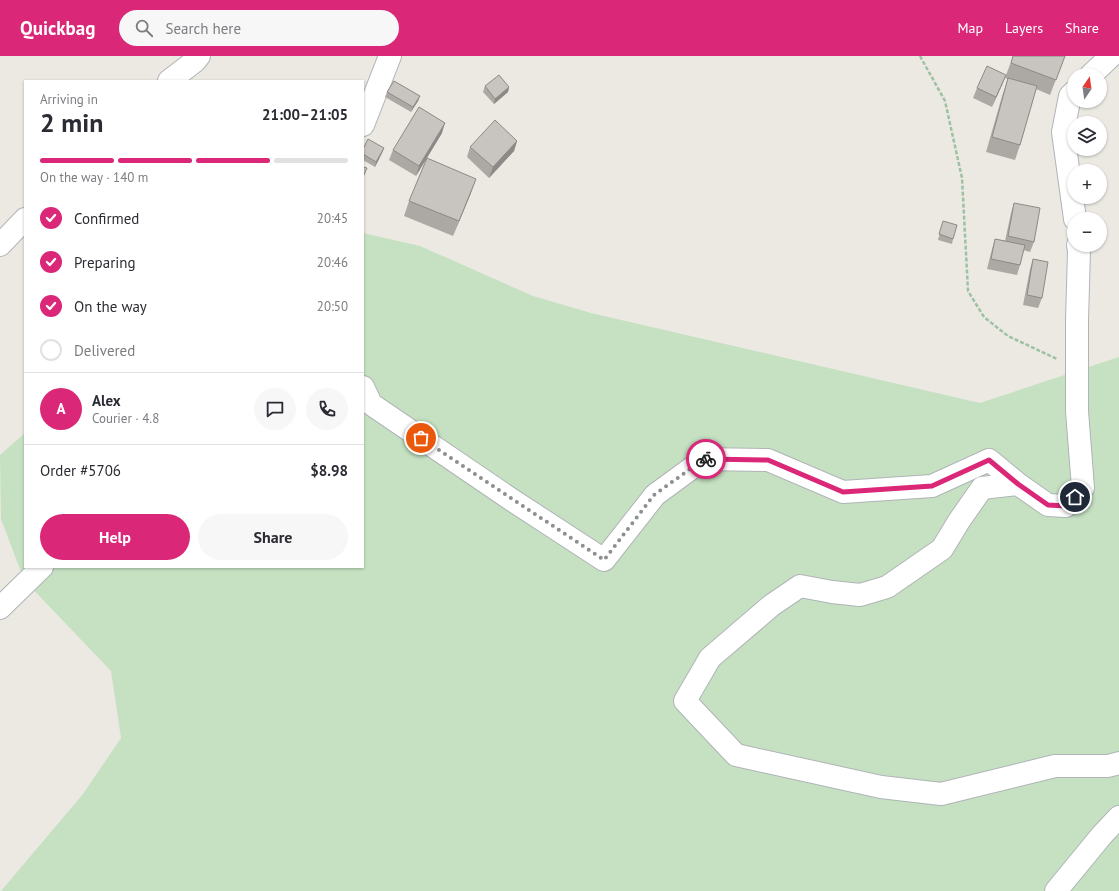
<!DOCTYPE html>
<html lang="en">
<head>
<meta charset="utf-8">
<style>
  body { margin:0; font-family:"PT Sans",sans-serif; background:#f7f7f7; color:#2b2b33; height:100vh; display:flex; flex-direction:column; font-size:15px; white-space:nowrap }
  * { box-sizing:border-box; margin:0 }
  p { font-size:13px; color:#7c7c81 }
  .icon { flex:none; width:22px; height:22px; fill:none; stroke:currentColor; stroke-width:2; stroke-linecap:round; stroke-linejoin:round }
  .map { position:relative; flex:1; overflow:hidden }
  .drawer { position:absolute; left:24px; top:24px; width:340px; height:488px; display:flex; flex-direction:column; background:#fff; border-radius:0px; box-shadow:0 1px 3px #0004 }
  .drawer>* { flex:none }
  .needle { width:26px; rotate:13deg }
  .fabs { position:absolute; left:1067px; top:12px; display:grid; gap:8px }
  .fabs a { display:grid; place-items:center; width:40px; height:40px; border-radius:50%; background:#fff; box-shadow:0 1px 3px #0004; font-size:20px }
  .pin { position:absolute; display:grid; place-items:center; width:34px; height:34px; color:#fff; margin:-17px; border:2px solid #fff; border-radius:50%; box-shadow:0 1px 4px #0007 }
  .courier { position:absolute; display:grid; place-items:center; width:40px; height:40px; margin:-20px; border:3px solid #db2777; border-radius:50%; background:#fff; color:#222; box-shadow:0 1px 5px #0007 }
  .head em { font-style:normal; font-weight:800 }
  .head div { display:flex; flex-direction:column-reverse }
  .head { display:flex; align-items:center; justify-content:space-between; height:68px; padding:0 16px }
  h1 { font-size:26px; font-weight:800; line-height:30px }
  .bar { display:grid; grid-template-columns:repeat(4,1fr); gap:6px 4px; align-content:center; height:48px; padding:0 16px }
  .bar i { height:5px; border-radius:3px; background:#e1e1e2 }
  .bar .on { background:#db2777 }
  .bar p { grid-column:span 4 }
  .line { display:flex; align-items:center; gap:10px; padding:0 16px; border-top:1px solid #e1e1e2 }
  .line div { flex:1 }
  .round { display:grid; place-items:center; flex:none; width:42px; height:42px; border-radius:21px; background:#f7f7f7 }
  ol { padding:0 16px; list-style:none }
  li { display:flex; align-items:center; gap:12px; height:44px }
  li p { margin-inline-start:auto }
  li .icon { padding:4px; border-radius:50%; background:#db2777; color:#fff; stroke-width:4 }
  li:last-child { color:#7c7c81 }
  li i { width:22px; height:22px; border:2px solid #e1e1e2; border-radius:50% }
  .action { display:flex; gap:8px; margin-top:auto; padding:8px 16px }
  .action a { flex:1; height:46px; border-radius:24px; background:#db2777; color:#fff; font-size:16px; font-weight:800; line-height:46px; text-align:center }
  .action a+a { background:#f7f7f7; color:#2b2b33 }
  header { display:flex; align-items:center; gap:24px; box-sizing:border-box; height:56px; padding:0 20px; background:#db2777; color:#fff }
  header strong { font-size:19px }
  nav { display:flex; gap:22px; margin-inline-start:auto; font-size:14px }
  .search { width:280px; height:36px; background:#f7f7f7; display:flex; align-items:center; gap:10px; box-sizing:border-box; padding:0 14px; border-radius:22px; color:#7c7c81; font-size:15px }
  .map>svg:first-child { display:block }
</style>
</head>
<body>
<header>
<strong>Quickbag</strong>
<div class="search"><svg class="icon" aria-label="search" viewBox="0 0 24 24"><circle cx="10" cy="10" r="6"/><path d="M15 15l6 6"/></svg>Search here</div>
<nav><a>Map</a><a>Layers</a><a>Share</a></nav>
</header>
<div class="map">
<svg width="1119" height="835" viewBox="0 0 1119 835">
  <rect width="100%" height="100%" fill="#ece9e3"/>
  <path fill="#c5e1c2" d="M363,177l57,13 113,50 58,17 389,90 139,-46v534h-1118l82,-97 38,-56 -10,-67 -87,-91 -23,-61 -1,-64 25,-22v134h338z"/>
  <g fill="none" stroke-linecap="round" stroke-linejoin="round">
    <g stroke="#b0b4b7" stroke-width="24">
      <path id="minor" d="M1091,19l20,-19
        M169,25l26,-20 4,-5
        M1074,36l-4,4 -7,36 12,87
        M363,69l27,-69
        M0,189l25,-26
        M363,331l8,17 138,94 95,62 51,-65 49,-36 64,1 75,32 89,-6 57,-26 29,24 -36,4 -23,33 -17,28 -55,38 -27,8 -28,-3 -32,-6 -28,19 -62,53 -25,43 51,54 145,32 60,7 114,-28h53l11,-3
        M1018,428l30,21 18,1 17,-18 -6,-77v-91l2,-69 -1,-6
        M0,552l42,-41
        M1056,835l46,-56 17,-18"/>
    </g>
    <path stroke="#9cc1a3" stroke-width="2.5" stroke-dasharray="4 2" stroke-linecap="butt" d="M920,0l25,45 17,77 6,113 16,26 24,19 49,23"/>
    <use href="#minor" stroke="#fff" stroke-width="22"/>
  </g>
  <path fill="#aca9a5" d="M1013,0h52l-15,39 -14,-6 -16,56 -5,15 -29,-8 17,-59 5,-14 -3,-1z
    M1006,19l-4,10 -10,22 -19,-9 4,-10z
    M485,30l24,1 -1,5 -14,12 -11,-12z
    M387,36l33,4 -2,5 -7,11 -26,-15z
    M442,77l-26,43 -27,-16 4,-10z
    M517,85l-3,10 -25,27 -22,-21 3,-10z
    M384,92l-2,5 -7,14 -12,-7v-11z
    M471,137l-18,43 -49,-20 5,-15z
    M1014,147l20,39 -4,10 -7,-2 -3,15 -3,10 -30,-6 5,-20 3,-10 10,2 6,-28z
    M943,165l10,18 -1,5 -14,-4z
    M1033,203l9,39 -4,10 -15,-3 7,-36z"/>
  <path fill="#8c8986" d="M1006,19l-4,10 -10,22 4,-10z
    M509,31l-1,5 -14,12 1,-5z
    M420,40l-2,5 -7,11 2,-5z
    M445,67l-3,10 -26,43 3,-10z
    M517,85l-3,10 -25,27 4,-11z
    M384,92l-2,5 -7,14 1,-5z
    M476,123l-5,14 -18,43 6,-15z"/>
  <path fill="#c8c4c0" stroke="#8c8986" d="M1013,0h52l-9,24 -45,-17z
    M987,10l19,9 -10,22 -19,-9z
    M499,19l10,12 -14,12 -10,-13z
    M1008,22l29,8 -17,59 -28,-8z
    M394,25l26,15 -7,11 -26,-15z
    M419,51l26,16 -26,43 -26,-16z
    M495,64l22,21 -24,26 -23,-20z
    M368,83l16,9 -8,14 -13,-8v-5z
    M427,102l49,21 -17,42 -50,-20z
    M363,111l4,1 -4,9z
    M1014,147l26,5 -6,34 -26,-6z
    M943,165l14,4 -4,14 -14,-5z
    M995,183l30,6 -5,20 -29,-6z
    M1033,203l15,3 -6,36 -15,-3z"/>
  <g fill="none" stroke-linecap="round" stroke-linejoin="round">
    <path stroke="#8e8f8f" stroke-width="4" stroke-dasharray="0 7.2" d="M421,382l183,122 50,-65 50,-36h2"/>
    <path stroke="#db2777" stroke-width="5" d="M706,403l62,1 75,32 89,-6 57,-26 29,24 30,21 18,1 9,-9"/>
  </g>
</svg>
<div class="fabs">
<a><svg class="needle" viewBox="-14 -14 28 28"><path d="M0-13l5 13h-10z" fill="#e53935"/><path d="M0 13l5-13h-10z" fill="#7c7c81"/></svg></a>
<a><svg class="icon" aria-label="layers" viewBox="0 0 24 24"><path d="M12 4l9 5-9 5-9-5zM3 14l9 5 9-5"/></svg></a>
<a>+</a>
<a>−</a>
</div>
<div class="pin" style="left:421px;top:382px;background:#ea580c"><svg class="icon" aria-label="bag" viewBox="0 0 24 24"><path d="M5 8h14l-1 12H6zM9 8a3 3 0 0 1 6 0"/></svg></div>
<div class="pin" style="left:1075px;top:441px;background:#1f2937"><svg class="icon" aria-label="home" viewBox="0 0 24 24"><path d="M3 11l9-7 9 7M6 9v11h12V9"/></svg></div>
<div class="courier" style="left:706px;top:403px"><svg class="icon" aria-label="bike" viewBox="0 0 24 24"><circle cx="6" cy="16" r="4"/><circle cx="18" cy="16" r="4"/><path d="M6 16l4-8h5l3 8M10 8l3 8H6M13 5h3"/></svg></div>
<section class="drawer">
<div class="head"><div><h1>2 min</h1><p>Arriving in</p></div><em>21:00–21:05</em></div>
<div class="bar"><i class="on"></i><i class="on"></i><i class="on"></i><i></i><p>On the way · 140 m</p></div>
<ol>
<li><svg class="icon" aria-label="check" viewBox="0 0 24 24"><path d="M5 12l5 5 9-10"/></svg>Confirmed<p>20:45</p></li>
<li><svg class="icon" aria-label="check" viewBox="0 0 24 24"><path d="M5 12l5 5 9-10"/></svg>Preparing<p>20:46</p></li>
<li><svg class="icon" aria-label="check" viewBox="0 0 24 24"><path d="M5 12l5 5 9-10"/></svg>On the way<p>20:50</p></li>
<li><i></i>Delivered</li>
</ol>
<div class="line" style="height:72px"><b class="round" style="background:#db2777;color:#fff">A</b><div><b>Alex</b><p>Courier · 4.8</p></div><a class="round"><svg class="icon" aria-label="chat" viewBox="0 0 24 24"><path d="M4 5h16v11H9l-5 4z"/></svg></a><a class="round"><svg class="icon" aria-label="phone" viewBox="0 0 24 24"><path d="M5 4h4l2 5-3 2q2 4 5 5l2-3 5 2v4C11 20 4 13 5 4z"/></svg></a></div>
<div class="line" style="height:52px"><div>Order #5706</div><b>$8.98</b></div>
<div class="action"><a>Help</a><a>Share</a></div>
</section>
</div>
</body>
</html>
